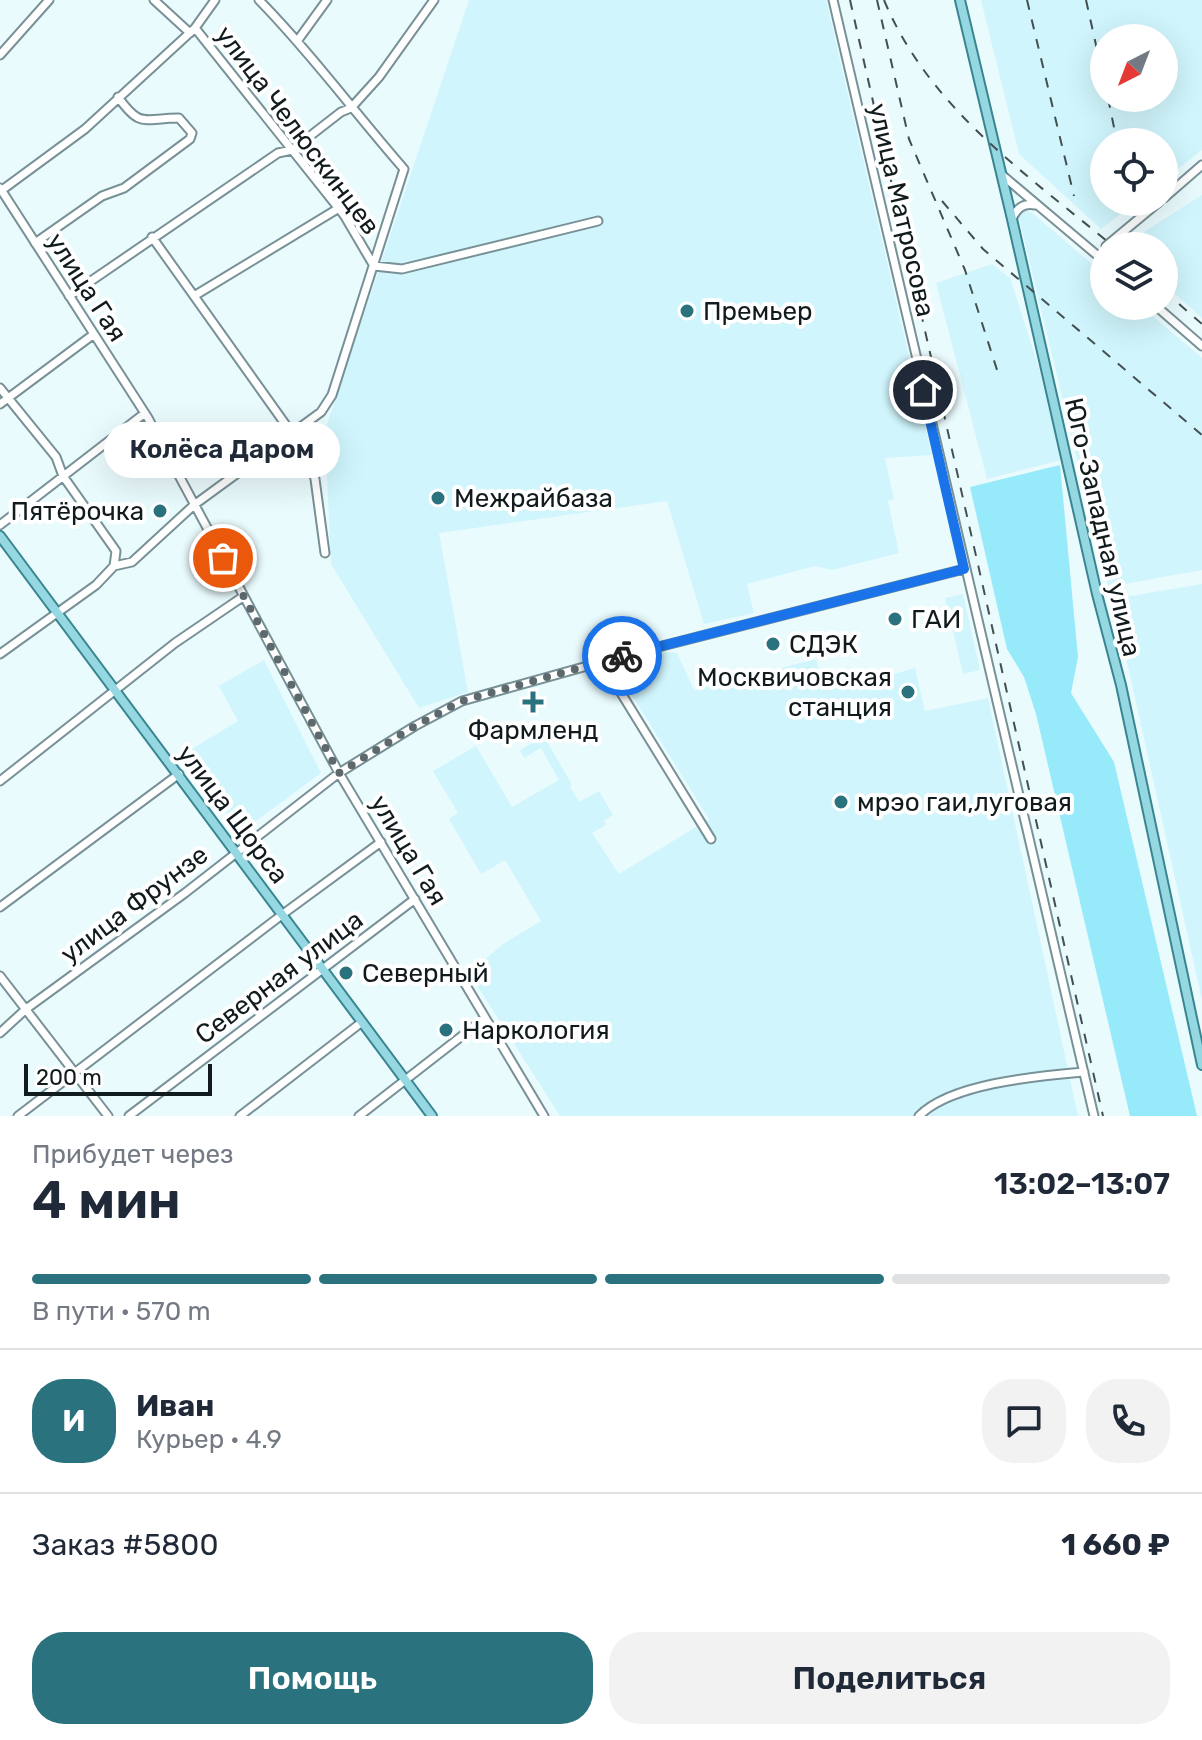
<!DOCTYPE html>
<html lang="ru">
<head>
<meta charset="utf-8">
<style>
  body { margin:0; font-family:Rubik,sans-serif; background:#f2f2f3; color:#1f2937; height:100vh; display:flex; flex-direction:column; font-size:30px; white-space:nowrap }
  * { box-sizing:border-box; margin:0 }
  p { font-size:26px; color:#747a83 }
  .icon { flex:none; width:44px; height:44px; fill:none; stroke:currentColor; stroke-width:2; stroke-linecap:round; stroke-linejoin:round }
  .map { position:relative; height:1116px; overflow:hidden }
  .sheet { display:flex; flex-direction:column; background:#fff; flex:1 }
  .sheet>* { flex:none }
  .needle { width:52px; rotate:222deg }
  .tools { position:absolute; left:1090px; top:24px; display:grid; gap:16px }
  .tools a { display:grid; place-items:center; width:88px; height:88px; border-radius:50%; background:#fff; box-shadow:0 8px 32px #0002; font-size:40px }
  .scale { position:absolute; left:24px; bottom:20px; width:188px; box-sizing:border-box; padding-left:8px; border:4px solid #111b1d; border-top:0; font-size:22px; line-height:28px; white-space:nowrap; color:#111b1d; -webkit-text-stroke:6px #fff; paint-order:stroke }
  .pin { position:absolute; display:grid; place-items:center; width:68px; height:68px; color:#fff; margin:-34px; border:4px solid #fff; border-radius:50%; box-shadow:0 2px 8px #0007 }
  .courier { position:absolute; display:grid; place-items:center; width:80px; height:80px; margin:-40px; border:6px solid #1a73e8; border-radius:50%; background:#fff; color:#222; box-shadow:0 2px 10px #0007 }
  .bubble { position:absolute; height:56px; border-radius:28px; background:#fff; box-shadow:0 8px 32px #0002; font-size:26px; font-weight:600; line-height:56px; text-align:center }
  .headline em { font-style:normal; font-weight:600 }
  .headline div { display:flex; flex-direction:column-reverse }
  .headline { display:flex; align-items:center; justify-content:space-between; height:136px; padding:0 32px }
  h1 { font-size:52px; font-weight:600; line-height:60px }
  .bar { display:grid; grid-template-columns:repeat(4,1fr); gap:12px 8px; align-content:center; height:96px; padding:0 32px }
  .bar i { height:10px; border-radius:6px; background:#e0e1e3 }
  .bar .selected { background:#2a727d }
  .bar p { grid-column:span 4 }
  .line { display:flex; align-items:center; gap:20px; padding:0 32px; border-top:2px solid #e0e1e3 }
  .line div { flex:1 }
  .round { display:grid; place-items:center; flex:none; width:84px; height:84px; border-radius:32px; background:#f2f2f3 }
  .action { display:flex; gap:16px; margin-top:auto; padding:16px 32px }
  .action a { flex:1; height:92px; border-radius:32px; background:#2a727d; color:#fff; font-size:32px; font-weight:600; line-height:92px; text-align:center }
  .action a+a { background:#f2f2f3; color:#1f2937 }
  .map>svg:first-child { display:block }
</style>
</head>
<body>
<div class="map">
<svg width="1202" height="1116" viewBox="0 0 1202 1116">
  <rect width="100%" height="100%" fill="#eafbfe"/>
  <path fill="#d0f5fc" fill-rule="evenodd" d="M469,0h357l106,455 -47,3 9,41 -6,2 11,52 -67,17 -17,-4 -68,18 7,29 -50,11 -37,-123 -228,32 29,159 -49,16 -88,-144 -6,-134z
    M981,0h221v150l-38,30v-38h-60v60h32l-35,27 -82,-75zM1104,38h60v60h-60z
    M1202,195v123l-38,-34v-38h-42z
    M1022,210l9,2 73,62v32h37l61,52v212l-94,17 -89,-369z
    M992,264l18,14 29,90 22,92 -74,19 -51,-196z
    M1202,584v416l-89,-401z
    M963,594l17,76 -17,4 -18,-76z
    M665,652l12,1 17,37 122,-31 5,17 31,-9 5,18 58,-17 10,43 63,-13 90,418h-518l-91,-143 34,-29 38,-23 -36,-61 -24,14 -32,-55 9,-6 -25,-42 43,-25 36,61 47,-27 -18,-32 -17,10 -4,-8 24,-14 28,49 -2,2 9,15 20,-11 14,24 -9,6 2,4 -14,8 27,41 90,-55 -94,-151 11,-7z
    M264,660l57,113 -80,59 -61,-76 58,-35 -19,-35z"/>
  <path fill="#96eaf9" d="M1060,465l18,192 -7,36 43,69 83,354h-67l-94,-402 -12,-37 -17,-28 -37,-162z"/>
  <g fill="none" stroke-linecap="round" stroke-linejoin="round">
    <g stroke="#789196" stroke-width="11">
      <path id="minor" d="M154,0l36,33
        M833,0l261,1116
        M195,28l149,187 30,51 28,3 196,-48
        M298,40l29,-40
        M0,55l49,-55
        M1002,175l102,86
        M0,188l148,230 191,355 205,343
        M2,190l83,-61 110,-101 20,-28
        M1164,198l38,-33
        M1012,219c5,-11 11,-16 23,-14
        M152,237l156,219 7,23 10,74
        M35,243l67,-47 22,-8 66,-49 2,-6 -13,-15c-36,0 -38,11 -61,-21
        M1106,246l53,-44
        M69,296l209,-143 14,-3 49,-38 10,-4 28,-31 55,-77
        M194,296l145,-88
        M1156,306l46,40
        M0,388l56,69 7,19 53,75 -2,15
        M0,404l94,-70
        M0,525l145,-112
        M0,654l96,-69 18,-19 18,-4 62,-57 127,-93 11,-17 72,-226c-49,-56 -93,-116 -145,-169
        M602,662l109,177
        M0,781l175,-138 69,-47
        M0,907l179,-133
        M0,976l108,140
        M0,1033l26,-24 159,-116 154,-120 76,-47 47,-25 161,-45 341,-87
        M18,1116l265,-202 98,-72
        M129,1116l286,-217
        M240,1116l122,-94
        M359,1116l126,-98
        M919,1116c32,-33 120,-40 165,-44"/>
    </g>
    <g stroke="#398591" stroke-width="12">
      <path id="major" d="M960,0l52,219 85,375 24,91 81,380
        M0,536l432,580"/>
    </g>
    <use href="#minor" stroke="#fff" stroke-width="7"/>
    <use href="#major" stroke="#95d8e2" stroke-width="8"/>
    <path stroke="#434f51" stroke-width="2" stroke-dasharray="10 10" stroke-linecap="butt" d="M850,0l253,1116
      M877,0l32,139 56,131 33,103
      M884,0c45,108 142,174 229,246
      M1027,0l47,196
      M1086,0l18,81
      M1108,98l9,44
      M942,201l41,48 219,186
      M1164,291l38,33"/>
  </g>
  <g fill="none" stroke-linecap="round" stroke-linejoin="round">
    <path stroke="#5d696c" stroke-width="8" stroke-dasharray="0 14.4" d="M223,558l116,215 76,-47 47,-25 160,-45"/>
    <path stroke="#1a73e8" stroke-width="10" d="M622,656l342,-87 -41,-179"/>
  </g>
  <g fill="#2a727d" stroke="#fff" stroke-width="3">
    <circle cx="687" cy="311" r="8"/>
    <circle cx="438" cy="498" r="8"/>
    <circle cx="160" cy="511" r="8"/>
    <circle cx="895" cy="619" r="8"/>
    <circle cx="773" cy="644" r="8"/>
    <circle cx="908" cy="692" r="8"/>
    <path d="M529 690h8v8h8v8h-8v8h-8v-8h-8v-8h8z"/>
    <circle cx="841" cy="802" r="8"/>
    <circle cx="346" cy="973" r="8"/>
    <circle cx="446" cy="1030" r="8"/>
  </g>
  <g text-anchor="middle" stroke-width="8" stroke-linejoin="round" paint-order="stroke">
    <g font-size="26" fill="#111b1d" stroke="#fff">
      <text transform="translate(298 130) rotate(53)" y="9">улица Челюскинцев</text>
      <text transform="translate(902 210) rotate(77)" y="9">улица Матросова</text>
      <text transform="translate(87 287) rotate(57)" y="9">улица Гая</text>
      <text transform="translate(1103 527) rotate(77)" y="9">Юго-Западная улица</text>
      <text transform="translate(233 814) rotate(53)" y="9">улица Щорса</text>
      <text transform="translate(409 850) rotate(59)" y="9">улица Гая</text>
      <text transform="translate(134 904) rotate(-37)" y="9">улица Фрунзе</text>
      <text transform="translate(279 977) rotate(-37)" y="9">Северная улица</text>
    </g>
    <g font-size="26" fill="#111b1d" stroke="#fff" text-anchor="start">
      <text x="703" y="320">Премьер</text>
      <text x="454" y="507">Межрайбаза</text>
      <text x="144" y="520" text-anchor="end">Пятёрочка</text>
      <text x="911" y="628">ГАИ</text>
      <text x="789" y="653">СДЭК</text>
      <text x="892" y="686" text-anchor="end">Москвичовская<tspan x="892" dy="30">станция</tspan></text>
      <text x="533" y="739" text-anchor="middle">Фармленд</text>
      <text x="857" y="811">мрэо гаи,луговая</text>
      <text x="362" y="982">Северный</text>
      <text x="462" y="1039">Наркология</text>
    </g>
  </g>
</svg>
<div class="tools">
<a><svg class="needle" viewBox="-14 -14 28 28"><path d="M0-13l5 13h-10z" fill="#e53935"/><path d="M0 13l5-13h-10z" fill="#747a83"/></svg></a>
<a><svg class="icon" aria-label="locate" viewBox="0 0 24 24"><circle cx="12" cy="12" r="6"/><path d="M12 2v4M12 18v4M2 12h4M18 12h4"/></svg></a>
<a><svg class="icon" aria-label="layers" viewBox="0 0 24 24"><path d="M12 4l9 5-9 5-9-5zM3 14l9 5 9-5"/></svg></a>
</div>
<div class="scale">200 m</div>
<div class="pin" style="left:223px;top:558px;background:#ea580c"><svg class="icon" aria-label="bag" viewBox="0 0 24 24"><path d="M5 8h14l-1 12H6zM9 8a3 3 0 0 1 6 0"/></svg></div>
<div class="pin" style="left:923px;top:390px;background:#1f2937"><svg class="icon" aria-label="home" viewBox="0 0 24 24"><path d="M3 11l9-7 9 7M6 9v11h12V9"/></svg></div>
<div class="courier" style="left:622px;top:656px"><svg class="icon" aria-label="bike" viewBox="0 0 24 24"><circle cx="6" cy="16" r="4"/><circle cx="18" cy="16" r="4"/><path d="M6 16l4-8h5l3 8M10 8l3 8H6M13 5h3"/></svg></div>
<div class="bubble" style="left:104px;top:422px;width:236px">Колёса Даром</div>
</div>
<section class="sheet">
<div class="headline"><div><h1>4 мин</h1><p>Прибудет через</p></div><em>13:02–13:07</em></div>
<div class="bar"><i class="selected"></i><i class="selected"></i><i class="selected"></i><i></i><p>В пути · 570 m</p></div>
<div class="line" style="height:144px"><b class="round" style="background:#2a727d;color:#fff">И</b><div><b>Иван</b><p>Курьер · 4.9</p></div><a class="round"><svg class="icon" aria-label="chat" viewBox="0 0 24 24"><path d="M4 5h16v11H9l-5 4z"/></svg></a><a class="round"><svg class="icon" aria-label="phone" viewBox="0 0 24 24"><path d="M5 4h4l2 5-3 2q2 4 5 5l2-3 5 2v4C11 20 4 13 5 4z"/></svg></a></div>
<div class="line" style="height:104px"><div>Заказ #5800</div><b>1 660 ₽</b></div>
<div class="action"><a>Помощь</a><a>Поделиться</a></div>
</section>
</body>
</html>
